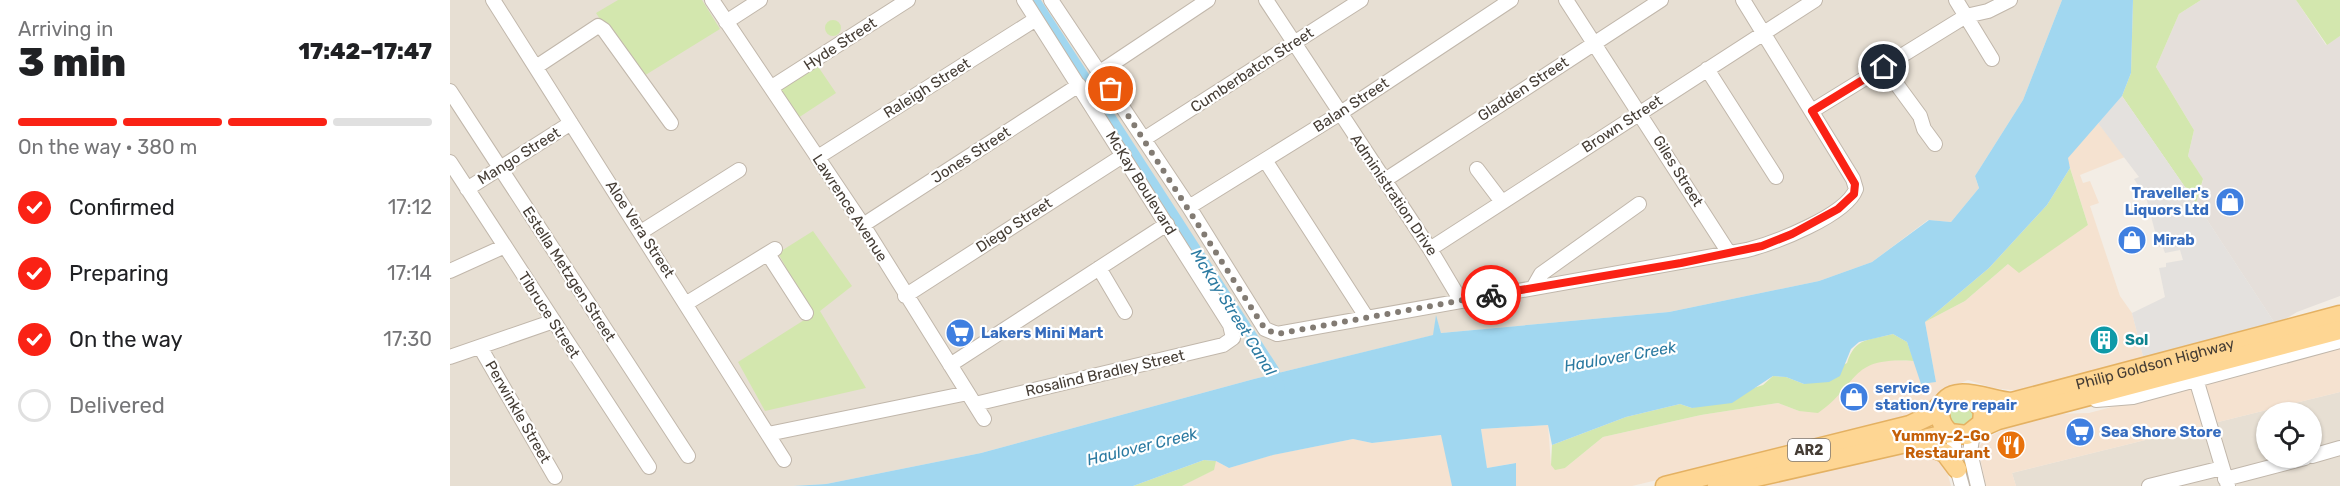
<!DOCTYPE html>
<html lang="en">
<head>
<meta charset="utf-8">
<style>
  body { margin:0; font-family:Rubik,sans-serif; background:#f2f2f2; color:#202124; height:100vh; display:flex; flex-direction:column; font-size:22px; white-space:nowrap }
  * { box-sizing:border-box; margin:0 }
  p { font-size:20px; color:#757577 }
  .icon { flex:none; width:33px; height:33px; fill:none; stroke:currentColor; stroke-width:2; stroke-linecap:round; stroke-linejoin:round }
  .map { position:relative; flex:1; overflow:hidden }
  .details { display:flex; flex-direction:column; background:#fff; width:450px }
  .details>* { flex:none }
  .fabs { position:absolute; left:1806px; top:402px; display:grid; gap:12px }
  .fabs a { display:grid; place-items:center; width:66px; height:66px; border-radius:50%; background:#fff; box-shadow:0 2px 4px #0004; font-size:30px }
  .pin { position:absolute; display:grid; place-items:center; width:51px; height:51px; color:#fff; margin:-26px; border:3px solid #fff; border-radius:50%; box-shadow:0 2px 6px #0007 }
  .courier { position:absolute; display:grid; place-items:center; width:60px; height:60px; margin:-30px; border:4px solid #fa2215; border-radius:50%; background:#fff; color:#222; box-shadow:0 2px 8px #0007 }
  .summary em { font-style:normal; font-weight:800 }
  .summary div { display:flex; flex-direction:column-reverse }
  .summary { display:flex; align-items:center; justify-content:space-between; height:102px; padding:0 18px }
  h1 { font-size:39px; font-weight:800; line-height:45px }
  .bar { display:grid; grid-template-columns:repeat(4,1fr); gap:9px 6px; align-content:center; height:72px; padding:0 18px }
  .bar i { height:8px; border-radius:4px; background:#e0e0e0 }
  .bar .current { background:#fa2215 }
  .bar p { grid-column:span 4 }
  ol { padding:0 18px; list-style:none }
  li { display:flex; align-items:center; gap:18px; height:66px }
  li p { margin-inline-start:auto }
  li .icon { padding:6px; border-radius:50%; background:#fa2215; color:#fff; stroke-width:4 }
  li:last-child { color:#757577 }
  li i { width:33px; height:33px; border:3px solid #e0e0e0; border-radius:50% }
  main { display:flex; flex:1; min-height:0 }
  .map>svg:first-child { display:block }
</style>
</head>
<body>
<main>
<section class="details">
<div class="summary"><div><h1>3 min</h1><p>Arriving in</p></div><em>17:42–17:47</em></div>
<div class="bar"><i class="current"></i><i class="current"></i><i class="current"></i><i></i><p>On the way · 380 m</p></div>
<ol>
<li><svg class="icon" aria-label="check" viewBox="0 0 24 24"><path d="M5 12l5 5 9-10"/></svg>Confirmed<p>17:12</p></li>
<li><svg class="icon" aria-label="check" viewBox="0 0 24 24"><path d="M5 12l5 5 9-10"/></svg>Preparing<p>17:14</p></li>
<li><svg class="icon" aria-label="check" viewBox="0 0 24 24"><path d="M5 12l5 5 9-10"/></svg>On the way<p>17:30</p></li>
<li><i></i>Delivered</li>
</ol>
</section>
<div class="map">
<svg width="1890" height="486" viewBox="0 0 1890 486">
  <rect width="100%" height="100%" fill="#f3ede5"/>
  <path fill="#e7dfd3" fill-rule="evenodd" d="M0,0h1612l-39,100 -48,76 4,12 -28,34 -23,-2 -56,42 -53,19 -150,31 -228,21 -5,-16 -2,18 -180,44 -273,74 -155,31 -34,2h-342z
    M1890,392v94h-324l-4,-13zM1816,412h46v46h-46z"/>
  <path fill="#f5e2d0" d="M1648,123l27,34 -45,18 3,8 7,-2 9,22 -9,3 30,90 12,17 12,47 -124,31 -27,-3 -25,-8 -17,7 -33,27 -97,27 -189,45h-116l-1,-23 -28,5 -6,-39 67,-4 3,40 14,3 38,-31 98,-22 77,-12 21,8 47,-27 13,-13 13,-8 17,-3 25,1 7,22 15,-1 -11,-60 40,-21 43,-37 80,-39 -21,-67z
    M1890,346v46l-328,81 4,13h-30l-8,-38 7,-9 37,-19 33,-6 34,-1z
    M992,435l10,51h-270l31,-16 3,-9 13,7 43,-13 81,-16 19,4z
    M1466,446l26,8 9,32h-202z"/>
  <path fill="#e5dfda" d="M1751,0h95l30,45 14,-9v260l-43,16 -21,13 -80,-122 7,-23 -15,-24 6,-26 -38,-63 23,-53z"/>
  <path fill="#d3e7ae" d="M168,0h84l18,29 -81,50 -43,-66z
    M1683,0h68l-22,14 -23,53 38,63 -6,26 15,23 -7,24 -74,-107 9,-23z
    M1846,0h44v36l-13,9z
    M375 28a8 8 0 1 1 16 0a8 8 0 1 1-16 0Z
    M367,65l19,28 -38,25 -17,-29z
    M1620,168l18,57 -69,48 -11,-9 -43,37 -40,21 64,-54 58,-63z
    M363,231l39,55 -32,25 46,77 -101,23 -27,-49 74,-47 -34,-62z
    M1443,334l14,8 7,19c-66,-5 -53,22 -96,52l-19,-2 -21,-8 -77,12 -98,22 -38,31 -10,2 -4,-5 1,-20 74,-28 54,-13 12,4 71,-23 10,-9 13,1 18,7 43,-21c8,-26 23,-23 46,-29z
    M1499 414a13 13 0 1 1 26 0a13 13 0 1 1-26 0Z
    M754,460l12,1 -2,9 -32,16h-49z"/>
  <path fill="#e4e1de" d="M1672,96l74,107 80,122 -132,35 -12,-47 33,-16 -6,-29 7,-1v-4l17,-3 -3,-10 -15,3 -3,-8 -3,2 -13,-50 -12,-18 5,-2 -41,-54z"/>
  <path fill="#a1d7f0" d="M1612,0h71l-2,73 -9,23 -54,62 2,10 -23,37 -58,63 -64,54 11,60 -15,2 -14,-42 -14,-8 -34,8 -8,7 -11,27 -11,6 -25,2 -18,-7 -13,-1 -41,27 -40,5 -12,-4 -54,13 -74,28 -4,-20 -67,4 6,39 29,-5v23h-64l-11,-51 -69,8 -19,-4 -80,16 -44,13 -13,-7 -12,-1 -71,26h-340l33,-2 155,-31 273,-74 179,-44 3,-20 5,18 228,-21 150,-31 53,-19 57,-42 22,2 28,-34 -4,-12 48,-76z"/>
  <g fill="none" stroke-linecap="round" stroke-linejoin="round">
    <path stroke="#a1d7f0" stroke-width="10" d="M585,0l239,370 6,17"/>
    <g stroke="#c1b7ab" stroke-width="16">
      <path id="minor" d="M43,0l291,460
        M262,0l151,225 121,194
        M601,0l138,207 76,122 12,5 470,-84c27,-7 99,-34 109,-61l-3,-10 -110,-179
        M816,0l164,249 31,52
        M1116,0l163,253
        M1506,0l36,59
        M276,22l34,-22
        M86,67l62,-41 6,4 67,93
        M1434,67l36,49 4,13 11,15
        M1257,69l69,108
        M650,72l108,-72
        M322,87l136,-87
        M0,91l238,365
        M1362,111l154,-95 22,-5 22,-11
        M694,139l217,-139
        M368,157l218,-138
        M815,160l102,158
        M0,162l199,305
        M1027,169l25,33
        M935,180l276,-180
        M17,189l104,-66
        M739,207l150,-93 172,-114
        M413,225l216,-140
        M191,232l98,-62
        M980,249l385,-249
        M318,254l38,59
        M649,268l26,44
        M0,271l55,-25
        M1083,288l8,-14 98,-70
        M455,296l219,-141
        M237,303l88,-54
        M30,347l75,130
        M0,357l104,-36
        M500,365l217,-141
        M1746,379l32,107
        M1646,400l37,-3 207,-56
        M525,404l248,-59 10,-7 -3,-13 -206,-325
        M1523,433l-3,19 8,34
        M318,434l200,-41
        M1504,435v22l8,29
        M1862,456l28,-8
        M1775,479l80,-21
        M1699,486l73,-18"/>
    </g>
    <g stroke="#e4b162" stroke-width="21">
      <g id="major">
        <path id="s1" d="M1522,395l11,16 -1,12 -15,12 -17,-2c-7,-6 -12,-14 -9,-24 8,-30 51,-7 71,-7l328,-87"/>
        <path d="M1528,429l20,-9 342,-90"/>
        <path d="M1465,441l30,12 12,16"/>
        <path d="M1215,486l245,-61 19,-9 16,-15"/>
        <path d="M1267,486l233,-53"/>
      </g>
    </g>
    <use href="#minor" stroke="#fff" stroke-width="14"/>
    <use href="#major" stroke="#fed693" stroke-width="18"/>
  </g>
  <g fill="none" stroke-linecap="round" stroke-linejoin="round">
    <path stroke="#827b73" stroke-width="6" stroke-dasharray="0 10.8" d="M661,89l154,240 12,5 214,-39"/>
    <path stroke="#fa2215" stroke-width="8" d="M1041,295l190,-32 81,-17 30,-12 46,-25 16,-15 1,-10 -43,-73 72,-44"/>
  </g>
  <defs>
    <g id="shop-disc" transform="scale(1.5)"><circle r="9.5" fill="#3f7fe0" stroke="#fff"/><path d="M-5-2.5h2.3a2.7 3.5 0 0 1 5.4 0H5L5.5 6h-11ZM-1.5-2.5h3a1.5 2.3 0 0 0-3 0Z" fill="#fff"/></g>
    <g id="supermarket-disc" transform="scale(1.5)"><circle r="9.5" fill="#3f7fe0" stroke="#fff"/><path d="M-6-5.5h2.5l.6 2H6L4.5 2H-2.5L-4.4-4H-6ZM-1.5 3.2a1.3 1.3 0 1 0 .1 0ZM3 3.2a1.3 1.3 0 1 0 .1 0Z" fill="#fff"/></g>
    <g id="building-disc" transform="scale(1.5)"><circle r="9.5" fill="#0f9aa8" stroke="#fff"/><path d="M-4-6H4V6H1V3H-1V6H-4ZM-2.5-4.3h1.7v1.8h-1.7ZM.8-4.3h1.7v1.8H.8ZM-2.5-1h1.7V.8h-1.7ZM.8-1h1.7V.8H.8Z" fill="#fff"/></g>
    <g id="restaurant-disc" transform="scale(1.5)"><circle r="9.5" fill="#e8710a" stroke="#fff"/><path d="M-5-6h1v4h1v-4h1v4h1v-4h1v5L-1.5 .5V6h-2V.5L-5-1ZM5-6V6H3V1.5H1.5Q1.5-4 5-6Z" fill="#fff"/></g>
  </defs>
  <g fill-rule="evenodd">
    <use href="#shop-disc" x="1780" y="202"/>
    <use href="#shop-disc" x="1682" y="240"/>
    <use href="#supermarket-disc" x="510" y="333"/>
    <use href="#building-disc" x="1654" y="340"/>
    <use href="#shop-disc" x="1404" y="397"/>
    <use href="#supermarket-disc" x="1630" y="432"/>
    <use href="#restaurant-disc" x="1561" y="445"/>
  </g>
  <g text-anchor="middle" stroke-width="4.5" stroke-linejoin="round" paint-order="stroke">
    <rect fill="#fff" stroke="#7d7772" stroke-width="1.5" x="1338" y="439" width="42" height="22" rx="4.5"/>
    <g font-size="14" font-weight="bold" fill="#453d35">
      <text x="1359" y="455">AR2</text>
    </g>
    <g font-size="15" fill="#453d35" stroke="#fff">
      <text transform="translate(390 44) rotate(-33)" y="5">Hyde Street</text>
      <text transform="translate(802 70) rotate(-33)" y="5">Cumberbatch Street</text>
      <text transform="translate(477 88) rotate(-32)" y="5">Raleigh Street</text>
      <text transform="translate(1073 89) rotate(-33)" y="5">Gladden Street</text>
      <text transform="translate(901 105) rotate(-33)" y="5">Balan Street</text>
      <text transform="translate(1172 124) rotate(-33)" y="5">Brown Street</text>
      <text transform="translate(521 155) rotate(-33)" y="5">Jones Street</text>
      <text transform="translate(69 156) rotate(-32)" y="5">Mango Street</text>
      <text transform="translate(1228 171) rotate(58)" y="5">Giles Street</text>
      <text transform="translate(691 183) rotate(58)" y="5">McKay Boulevard</text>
      <text transform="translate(944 195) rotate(56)" y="5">Administration Drive</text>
      <text transform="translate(400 208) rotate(57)" y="5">Lawrence Avenue</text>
      <text transform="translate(564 225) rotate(-33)" y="5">Diego Street</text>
      <text transform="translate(190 229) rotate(57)" y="5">Aloe Vera Street</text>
      <text transform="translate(119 274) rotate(57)" y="5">Estella Metzgen Street</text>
      <text transform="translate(99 315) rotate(57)" y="5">Tibruce Street</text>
      <text dy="5" stroke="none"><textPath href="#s1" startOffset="322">Philip Goldson Highway</textPath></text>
      <text transform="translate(655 373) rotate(-13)" y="5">Rosalind Bradley Street</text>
      <text transform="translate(68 412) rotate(60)" y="5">Perwinkle Street</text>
    </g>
    <g font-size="15" font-weight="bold" fill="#366cbe" stroke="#fff" text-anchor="start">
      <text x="1759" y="198" text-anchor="end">Traveller's<tspan x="1759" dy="17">Liquors Ltd</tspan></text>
      <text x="1703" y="245">Mirab</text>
      <text x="531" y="338">Lakers Mini Mart</text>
      <text x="1425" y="393">service<tspan x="1425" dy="17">station/tyre repair</tspan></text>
      <text x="1651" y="437">Sea Shore Store</text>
    </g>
    <g font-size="15" font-weight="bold" fill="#0d838f" stroke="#fff" text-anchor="start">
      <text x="1675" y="345">Sol</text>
    </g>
    <g font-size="15" font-weight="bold" fill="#c56008" stroke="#fff" text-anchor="end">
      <text x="1540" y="441">Yummy-2-Go<tspan x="1540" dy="17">Restaurant</tspan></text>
    </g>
    <g font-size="16" font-style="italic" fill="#2b7aa1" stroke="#fff">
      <text transform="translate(784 312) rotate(58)" y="6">McKay Street Canal</text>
      <text transform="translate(1170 356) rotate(-10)" y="6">Haulover Creek</text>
      <text transform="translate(692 446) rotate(-14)" y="6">Haulover Creek</text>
    </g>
  </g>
</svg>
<div class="fabs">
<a><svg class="icon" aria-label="locate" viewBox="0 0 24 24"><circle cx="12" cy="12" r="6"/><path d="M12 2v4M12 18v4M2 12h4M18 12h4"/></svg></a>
</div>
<div class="pin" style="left:661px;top:89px;background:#ea580c"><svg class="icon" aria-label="bag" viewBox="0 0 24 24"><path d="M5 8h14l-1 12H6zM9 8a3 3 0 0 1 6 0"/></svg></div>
<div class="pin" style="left:1434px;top:67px;background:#1f2937"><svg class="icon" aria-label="home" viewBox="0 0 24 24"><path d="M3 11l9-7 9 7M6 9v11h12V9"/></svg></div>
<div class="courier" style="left:1041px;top:295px"><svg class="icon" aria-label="bike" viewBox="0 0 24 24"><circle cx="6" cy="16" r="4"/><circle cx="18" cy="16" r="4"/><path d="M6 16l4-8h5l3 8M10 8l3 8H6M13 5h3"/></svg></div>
</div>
</main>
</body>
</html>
